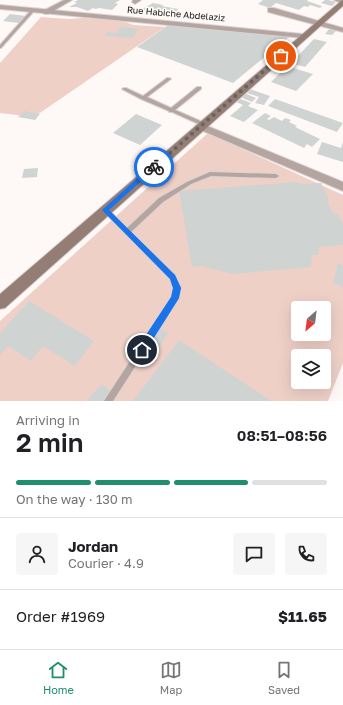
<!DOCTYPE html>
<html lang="en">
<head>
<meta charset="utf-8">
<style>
  body { margin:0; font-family:"Golos Text",sans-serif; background:#f6f6f6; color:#202124; height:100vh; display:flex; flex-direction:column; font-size:15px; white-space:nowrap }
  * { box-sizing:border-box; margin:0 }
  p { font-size:13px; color:#757577 }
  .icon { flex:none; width:22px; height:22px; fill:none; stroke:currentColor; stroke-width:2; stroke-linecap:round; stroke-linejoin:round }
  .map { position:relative; height:401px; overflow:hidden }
  .details { display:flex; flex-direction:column; background:#fff; flex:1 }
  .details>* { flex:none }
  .needle { width:26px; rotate:208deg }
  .fabs { position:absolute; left:291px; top:301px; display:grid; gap:8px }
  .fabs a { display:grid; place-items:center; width:40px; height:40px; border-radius:4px; background:#fff; box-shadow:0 4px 16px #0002; font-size:20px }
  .pin { position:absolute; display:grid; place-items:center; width:34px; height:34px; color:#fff; margin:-17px; border:2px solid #fff; border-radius:50%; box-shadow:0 1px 4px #0007 }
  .courier { position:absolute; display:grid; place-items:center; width:40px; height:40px; margin:-20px; border:3px solid #1a73e8; border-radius:50%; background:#fff; color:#222; box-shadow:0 1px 5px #0007 }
  .overview em { font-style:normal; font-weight:600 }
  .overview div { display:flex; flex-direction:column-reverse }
  .overview { display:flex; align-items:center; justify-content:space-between; height:68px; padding:0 16px }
  h1 { font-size:26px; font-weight:600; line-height:30px }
  .bar { display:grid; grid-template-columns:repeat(4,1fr); gap:6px 4px; align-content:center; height:48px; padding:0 16px }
  .bar i { height:5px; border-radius:3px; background:#e0e0e0 }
  .bar .active { background:#1f8f6f }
  .bar p { grid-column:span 4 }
  .line { display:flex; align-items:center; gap:10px; padding:0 16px; border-top:1px solid #e0e0e0 }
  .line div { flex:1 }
  .round { display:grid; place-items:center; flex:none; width:42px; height:42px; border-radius:4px; background:#f6f6f6 }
  .menu { display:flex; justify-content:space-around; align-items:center; height:56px; border-top:1px solid #e0e0e0; background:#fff; font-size:11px; color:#757577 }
  .menu a { display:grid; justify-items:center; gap:2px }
  .menu .active { color:#1f8f6f }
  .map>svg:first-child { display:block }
</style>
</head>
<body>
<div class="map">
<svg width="343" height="401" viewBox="0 0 343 401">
  <rect width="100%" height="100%" fill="#fef8f7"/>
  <path fill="#eed0c7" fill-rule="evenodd" d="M41,17l28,2 14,-1 40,3 10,4 32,2 -131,90 -34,-4v-50z
    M208,133l135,62v168l-15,38h-328v-80zM298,308h26v26h-26zM298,356h26v26h-26z"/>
  <path fill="#cfd4d2" d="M78,0h42l-5,3 3,1 -6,6 -13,-2 -3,1 -3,-1 -5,3 -11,-4h-8l8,-4 -3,-1z
    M263,0h45l-1,1 15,5 -2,2 -10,-3 -2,2 -4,-1 -5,4 -23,-7 -6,5 -12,-4z
    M325,0h3l8,2 -4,4 -11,-3z
    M153,3l10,2 -1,1 16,3 -4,6 -35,-4z
    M10,14l16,2 -7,7 -16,-2z
    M171,23l112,11 6,3 -56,46 -96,-36z
    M120,27l18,2 -5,9 -28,-2 2,-4 10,1z
    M330,28l7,2 -5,5 -7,-1z
    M314,39l13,3 -22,25 -14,-4z
    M290,67l23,7 -17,17 -25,-9 13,-13h3z
    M247,88l23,8 -6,9 -9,-2 4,-6 -15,-5z
    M242,92l14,6 -4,4 -14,-6z
    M238,98l13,5 -3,3 10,4 -14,12 -14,-6 13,-11 -9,-4z
    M275,99l68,24 -6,9 -69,-26z
    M24,111l16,3 -5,6 -17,-3z
    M265,113l6,3 -4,3 2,1 5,-3 8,4 3,-3 6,2 -2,2 8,4 -2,1 25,12 -8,8 -5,-3 -3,4 -52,-25z
    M136,114l26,11 -22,20 -27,-12z
    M322,142l19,6 2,-6v20l-26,-8z
    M38,168l-1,9 -15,1 2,-9z
    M295,182l9,2 17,-1 8,16 -1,5 5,9 5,1 5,10v21l-24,2 -1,8h-6l-1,12 -78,7 -32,-8 -9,1 -13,-76z
    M338,264l5,1v22l-10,-4z
    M29,301l65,40 -19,25 -32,-20 -12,15 -23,-15 -8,9v-22z
    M158,327l10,6 -12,19 -10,-6z
    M179,340l92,61h-138z
    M101,384l13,9 -6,8h-18l-2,-1z"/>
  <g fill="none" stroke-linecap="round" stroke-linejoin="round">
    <g stroke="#d9d3d2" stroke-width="2">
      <path id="service" d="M32,9l3,1 -34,38h-1v-3z
        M167,78h2l2,1 -24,18 24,11 26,-21h4v2l-26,21 30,13v2h-4l-29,-13h-3v-1l-28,-12 -19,-10 2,-1h2l17,8z
        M210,172l66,2 3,2 -3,2 -65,-2 -20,8 -28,18 -32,30 44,43 6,13 -3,12 -65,101h-9l68,-104 1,-9 -3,-9 -68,-69 1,-2h4l20,20 32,-30 28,-16z"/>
    </g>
    <g stroke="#d9d3d2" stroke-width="2">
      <path id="minor" d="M64,0h8l-24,14h-3l-4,-2z
        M133,0h8l-6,4 -3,-2z
        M334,0h9v4z
        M268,8h6l69,20v4l-75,-20z
        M200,123l143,59v9l-147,-63 -1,-2z"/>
    </g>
    <g stroke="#d9d3d2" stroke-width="2">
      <path id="tertiary" d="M0,5l303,29 4,2 -4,2 -303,-29z"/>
    </g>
    <g stroke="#d9d3d2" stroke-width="2">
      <path id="secondary" d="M343,0v6l-338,302 -5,1v-15l341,-293z"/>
    </g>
    <use href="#service" fill="#b5a5a0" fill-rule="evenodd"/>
    <use href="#minor" fill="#b5a5a0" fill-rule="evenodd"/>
    <use href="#tertiary" fill="#b5a5a0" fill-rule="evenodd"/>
    <use href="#secondary" fill="#947d75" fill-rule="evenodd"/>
  </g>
  <path fill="#1a73e8" d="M152,165l5,2 -48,43 66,65 6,13 -2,10 -34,54 -3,2 -4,-2 -1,-2 1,-3 33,-50 2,-9 -3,-9 -68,-69z"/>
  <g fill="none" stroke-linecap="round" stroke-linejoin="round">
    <path stroke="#676362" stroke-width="4" stroke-dasharray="0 7.2" d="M154,167l127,-111"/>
  </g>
  <g text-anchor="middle" stroke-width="3.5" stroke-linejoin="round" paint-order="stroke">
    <g font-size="9" fill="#151312" stroke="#fef8f7">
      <text transform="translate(176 14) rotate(5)" y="3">Rue Habiche Abdelaziz</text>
    </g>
  </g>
</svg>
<div class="fabs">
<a><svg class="needle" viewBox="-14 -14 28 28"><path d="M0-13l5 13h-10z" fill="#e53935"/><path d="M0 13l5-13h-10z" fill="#757577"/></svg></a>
<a><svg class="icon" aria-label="layers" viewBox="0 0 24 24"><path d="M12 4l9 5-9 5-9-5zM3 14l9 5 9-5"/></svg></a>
</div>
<div class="pin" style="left:281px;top:56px;background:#ea580c"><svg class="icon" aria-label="bag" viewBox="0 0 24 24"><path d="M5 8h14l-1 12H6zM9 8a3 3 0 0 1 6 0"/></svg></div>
<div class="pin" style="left:142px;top:350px;background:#1f2937"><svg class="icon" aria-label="home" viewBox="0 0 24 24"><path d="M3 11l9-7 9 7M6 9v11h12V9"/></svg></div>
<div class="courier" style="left:154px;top:167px"><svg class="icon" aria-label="bike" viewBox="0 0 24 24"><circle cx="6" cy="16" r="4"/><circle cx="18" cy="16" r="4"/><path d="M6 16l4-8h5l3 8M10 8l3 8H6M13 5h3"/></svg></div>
</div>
<section class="details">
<div class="overview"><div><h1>2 min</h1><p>Arriving in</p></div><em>08:51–08:56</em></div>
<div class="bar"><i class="active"></i><i class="active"></i><i class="active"></i><i></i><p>On the way · 130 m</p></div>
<div class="line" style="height:72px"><a class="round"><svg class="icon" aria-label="person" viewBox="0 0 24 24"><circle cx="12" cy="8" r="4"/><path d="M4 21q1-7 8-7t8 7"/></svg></a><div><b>Jordan</b><p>Courier · 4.9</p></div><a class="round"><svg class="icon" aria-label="chat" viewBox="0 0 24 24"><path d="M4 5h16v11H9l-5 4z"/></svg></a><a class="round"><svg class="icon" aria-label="phone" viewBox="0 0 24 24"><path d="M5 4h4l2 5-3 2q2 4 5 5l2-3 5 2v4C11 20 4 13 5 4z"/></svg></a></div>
<div class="line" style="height:52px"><div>Order #1969</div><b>$11.65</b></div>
</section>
<nav class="menu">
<a class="active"><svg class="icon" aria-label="home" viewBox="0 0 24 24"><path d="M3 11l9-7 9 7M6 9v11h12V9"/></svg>Home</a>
<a><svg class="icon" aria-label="map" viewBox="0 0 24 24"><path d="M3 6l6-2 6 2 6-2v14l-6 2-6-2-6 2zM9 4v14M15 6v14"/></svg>Map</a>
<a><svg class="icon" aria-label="saved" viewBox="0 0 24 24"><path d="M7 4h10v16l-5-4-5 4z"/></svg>Saved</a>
</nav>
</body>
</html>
